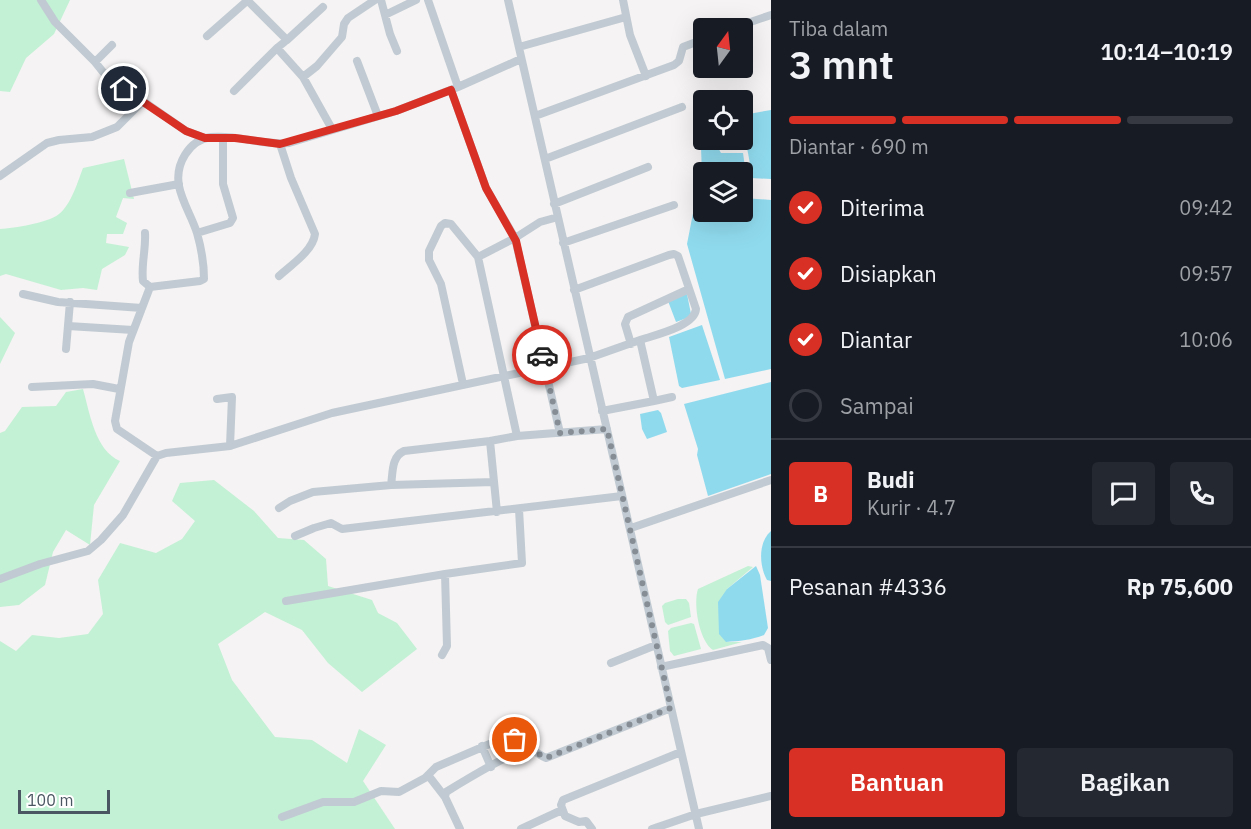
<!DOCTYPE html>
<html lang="id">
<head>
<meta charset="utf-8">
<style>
  body { margin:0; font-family:"IBM Plex Sans",sans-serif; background:#242831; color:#f1f3f6; height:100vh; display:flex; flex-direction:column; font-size:22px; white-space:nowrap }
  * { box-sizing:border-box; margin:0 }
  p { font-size:20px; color:#9ea1a6 }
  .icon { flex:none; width:33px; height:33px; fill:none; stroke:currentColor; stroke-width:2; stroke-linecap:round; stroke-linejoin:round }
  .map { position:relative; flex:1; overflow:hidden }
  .sheet { display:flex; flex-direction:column; background:#171b24; width:480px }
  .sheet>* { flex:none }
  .needle { width:39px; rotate:15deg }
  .tools { position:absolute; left:693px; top:18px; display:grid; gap:12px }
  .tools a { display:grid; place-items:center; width:60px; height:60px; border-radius:6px; background:#171b24; box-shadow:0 6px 24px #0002; font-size:30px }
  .scale { position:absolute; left:18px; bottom:15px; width:92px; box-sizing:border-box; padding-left:6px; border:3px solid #4a5661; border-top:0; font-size:16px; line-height:21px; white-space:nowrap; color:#4a5661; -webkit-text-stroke:4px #fff; paint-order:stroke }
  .pin { position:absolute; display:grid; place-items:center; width:51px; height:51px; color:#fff; margin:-26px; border:3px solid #fff; border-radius:50%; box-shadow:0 2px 6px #0007 }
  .courier { position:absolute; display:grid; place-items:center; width:60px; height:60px; margin:-30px; border:4px solid #d93025; border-radius:50%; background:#fff; color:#222; box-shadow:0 2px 8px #0007 }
  .summary em { font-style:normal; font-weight:600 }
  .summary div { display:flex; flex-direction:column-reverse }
  .summary { display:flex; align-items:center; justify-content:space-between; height:102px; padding:0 18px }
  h1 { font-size:39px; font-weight:600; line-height:45px }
  .bar { display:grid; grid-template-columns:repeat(4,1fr); gap:9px 6px; align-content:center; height:72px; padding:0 18px }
  .bar i { height:8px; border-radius:4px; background:#363941 }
  .bar .selected { background:#d93025 }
  .bar p { grid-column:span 4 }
  .line { display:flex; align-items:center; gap:15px; padding:0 18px; border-top:2px solid #363941 }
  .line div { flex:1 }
  .round { display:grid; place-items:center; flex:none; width:63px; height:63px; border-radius:6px; background:#242831 }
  ol { padding:0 18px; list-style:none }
  li { display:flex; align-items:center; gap:18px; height:66px }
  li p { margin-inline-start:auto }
  li .icon { padding:6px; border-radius:50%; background:#d93025; color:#fff; stroke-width:4 }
  li:last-child { color:#9ea1a6 }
  li i { width:33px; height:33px; border:3px solid #363941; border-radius:50% }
  .button { display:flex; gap:12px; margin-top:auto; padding:12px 18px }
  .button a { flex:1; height:69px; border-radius:6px; background:#d93025; color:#fff; font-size:24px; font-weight:600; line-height:69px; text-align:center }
  .button a+a { background:#242831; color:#f1f3f6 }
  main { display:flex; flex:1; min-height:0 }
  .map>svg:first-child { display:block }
</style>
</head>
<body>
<main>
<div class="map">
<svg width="771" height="829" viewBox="0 0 771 829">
  <rect width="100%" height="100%" fill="#f5f3f3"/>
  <path fill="#c3f1d5" d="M0,0h70l-16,34 -28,24 -16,34 -10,-1z
    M124,159l10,40 -11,-1 -7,19 11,6 -4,11h-16l-1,9 23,4 -4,8 -23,14 -5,21 -14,-2 -22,2 -55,-16 -6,2v-47c14,-1 48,-6 59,-15 12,-9 19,-33 24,-46z
    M0,317l15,16 -15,31z
    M83,389c7,25 12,61 37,72l-26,44 -4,40 -24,-15 -13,22 -8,33 -26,20 -19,2v-174l5,-2 17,-24 34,-1 10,-14z
    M214,480l40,31 24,27 26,2 22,19 2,27 44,14 6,13 19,10 20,26 -55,43 -34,-29 -26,-33 -37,-18 -47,32 14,36 43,57 37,3 35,23 12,-34 27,16 -23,36 32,48h-395v-188l16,10 16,-16 27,3 29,-4 15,-20 -5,-34 22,-37 36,10 26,-14 13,-18 -23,-20 8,-18z
    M748,566l5,1 -26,22v53h15l-29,8c-14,-9 -20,-46 -15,-61z
    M678,599h8l3,4 2,14 -23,8 -3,-3 -3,-16 3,-3z
    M691,623l3,1 7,25 -27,7 -4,-5 -2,-20 3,-3z"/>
  <path fill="#90daee" d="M771,110v69l-20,-1c0,-22 -9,-42 -8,-63z
    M717,146l4,7h22l2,14 -36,3 -7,5 -1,-28z
    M701,197h2l1,15h38l1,-14 28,2v169l-46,10 -38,-135 8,-41z
    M687,294l4,20 -4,4 -11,4 -8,-21z
    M702,325l18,55 -38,8 -3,-2 -10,-49z
    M771,382v92l-63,22 -11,-41 1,-6 -14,-45z
    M658,410l3,3 6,19 -20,7 -5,-10 -2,-15z
    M771,531v50l-4,-1c-8,-14 -9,-38 4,-49z
    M756,566l4,9 8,53 -4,7c-13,5 -24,6 -38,7l-7,-8 -1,-32 9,-13z"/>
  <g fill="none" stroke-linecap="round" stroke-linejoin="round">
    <path stroke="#c1cad2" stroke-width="8" d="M41,0l14,22 40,40
      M247,0l40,40 -10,8 26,29 29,52
      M381,0l9,34 7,17
      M428,0l30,87
      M508,0c63,277 127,553 191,829
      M623,0l7,35 16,41
      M385,15l31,-15
      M733,28l38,-13
      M207,36l41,-36
      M287,40l36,-33
      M112,45l-17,17 8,10 40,29
      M519,47l107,-30
      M357,61l21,55
      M303,77l14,-11 25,-29 2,-13 4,-6 27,-18
      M451,90l35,98 29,50 -37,19
      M234,91l43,-43
      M535,116l139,-51 5,-4 4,-14 21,-8
      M545,159l137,-52
      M0,176l47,-33 12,-3 33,-3 25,-10 26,-26 43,30 19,7
      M130,193l49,-9
      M554,204l94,-37
      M558,217l-18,5 -25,16 45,195
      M145,233c1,16 -4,32 -2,48l7,6
      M197,233l33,-10 3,-5 -10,-34v-47
      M563,243l111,-38
      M279,276c12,-11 34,-25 36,-42l-24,-56 -11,-34
      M574,290l95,-35 5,-1 4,2 18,53c-1,17 -41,26 -56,31
      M23,294l35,8 84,6
      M68,326l65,4
      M631,344l-6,-20 3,-7 61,-28
      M66,349l4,-47
      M463,384l-22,-100 -12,-24v-9l12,-25 4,-3 6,1 27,33 39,179
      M32,387l61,-3 26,5
      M217,399l15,-2 -2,49
      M654,401l18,-4
      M157,456l-40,-27 -2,-8 14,-79 21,-55 50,-6 4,-2c0,-15 -3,-32 -7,-46 -5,-16 -15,-31 -18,-47 -4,-22 10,-46 32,-49 26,-3 52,9 78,6l107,-32 62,-24 63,-28
      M391,485c2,-12 0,-28 13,-34l86,-10
      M279,508l11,-7 23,-9 78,-7 103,-3
      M497,512l-7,-71 27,-5 90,-7
      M631,528l140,-48
      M295,536l19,-8 17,-5 11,6 280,-33
      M0,579l40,-15 48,-13 13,-11 22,-25 34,-59 9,-3 64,-7 102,-33 257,-55 51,-18 14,61 -52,10
      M286,601l159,-27 77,-11 -3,-54
      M442,655l5,-9 -2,-72
      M611,663l45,-18
      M661,667l102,-22 5,3 3,12
      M482,746l9,21
      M428,775l17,22
      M282,817l41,-15h31l27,-11 18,1 26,-14 11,-11 70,-30 8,1 7,13
      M460,829l-15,-32 1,-5c13,-8 72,-44 83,-43 6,1 11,7 17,9l125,-50
      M521,829l41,-19
      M592,829l-6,-8 -7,1 -14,-6 -4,-11 2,-5 118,-48
      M652,829l44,-15 75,-18"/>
  </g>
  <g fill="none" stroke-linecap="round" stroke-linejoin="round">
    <path stroke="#868d94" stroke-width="6" stroke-dasharray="0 10.8" d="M515,740l6,11 11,-1 14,8 125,-50 -64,-279 -47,4 -18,-78"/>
    <path stroke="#d93025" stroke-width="8" d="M124,89l62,42 19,7h30l45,6 116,-33 55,-21 35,98 30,53 26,114"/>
  </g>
</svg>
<div class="tools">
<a><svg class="needle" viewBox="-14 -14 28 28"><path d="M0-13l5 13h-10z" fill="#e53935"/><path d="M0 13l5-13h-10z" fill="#9ea1a6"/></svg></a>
<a><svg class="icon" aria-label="locate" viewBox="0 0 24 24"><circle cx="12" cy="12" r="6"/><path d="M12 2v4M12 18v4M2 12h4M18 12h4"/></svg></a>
<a><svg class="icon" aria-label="layers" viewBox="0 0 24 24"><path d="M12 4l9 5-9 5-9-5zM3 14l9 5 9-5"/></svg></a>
</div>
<div class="scale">100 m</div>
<div class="pin" style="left:515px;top:740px;background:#ea580c"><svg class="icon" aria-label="bag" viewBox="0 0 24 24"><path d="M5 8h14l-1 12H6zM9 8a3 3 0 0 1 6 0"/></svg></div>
<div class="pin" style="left:124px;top:89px;background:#1f2937"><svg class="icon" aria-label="home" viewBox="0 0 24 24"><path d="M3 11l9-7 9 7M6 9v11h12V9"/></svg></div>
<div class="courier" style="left:542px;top:355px"><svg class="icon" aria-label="car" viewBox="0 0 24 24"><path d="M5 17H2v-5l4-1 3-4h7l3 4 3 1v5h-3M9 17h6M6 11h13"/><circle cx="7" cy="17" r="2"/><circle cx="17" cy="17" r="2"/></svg></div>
</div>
<section class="sheet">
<div class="summary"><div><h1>3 mnt</h1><p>Tiba dalam</p></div><em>10:14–10:19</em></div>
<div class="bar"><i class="selected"></i><i class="selected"></i><i class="selected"></i><i></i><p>Diantar · 690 m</p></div>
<ol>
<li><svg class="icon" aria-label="check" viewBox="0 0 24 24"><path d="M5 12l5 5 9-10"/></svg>Diterima<p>09:42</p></li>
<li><svg class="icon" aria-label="check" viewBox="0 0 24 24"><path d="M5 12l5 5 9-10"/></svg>Disiapkan<p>09:57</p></li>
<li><svg class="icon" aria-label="check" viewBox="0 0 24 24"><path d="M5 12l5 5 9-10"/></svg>Diantar<p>10:06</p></li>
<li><i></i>Sampai</li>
</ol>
<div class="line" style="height:108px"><b class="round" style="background:#d93025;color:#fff">B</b><div><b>Budi</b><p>Kurir · 4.7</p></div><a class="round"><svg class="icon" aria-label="chat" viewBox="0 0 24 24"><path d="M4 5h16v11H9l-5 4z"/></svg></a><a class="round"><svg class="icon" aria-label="phone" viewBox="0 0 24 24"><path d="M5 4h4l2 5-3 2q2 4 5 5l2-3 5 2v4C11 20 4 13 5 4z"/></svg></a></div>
<div class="line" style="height:78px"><div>Pesanan #4336</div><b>Rp 75,600</b></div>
<div class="button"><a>Bantuan</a><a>Bagikan</a></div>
</section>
</main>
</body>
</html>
